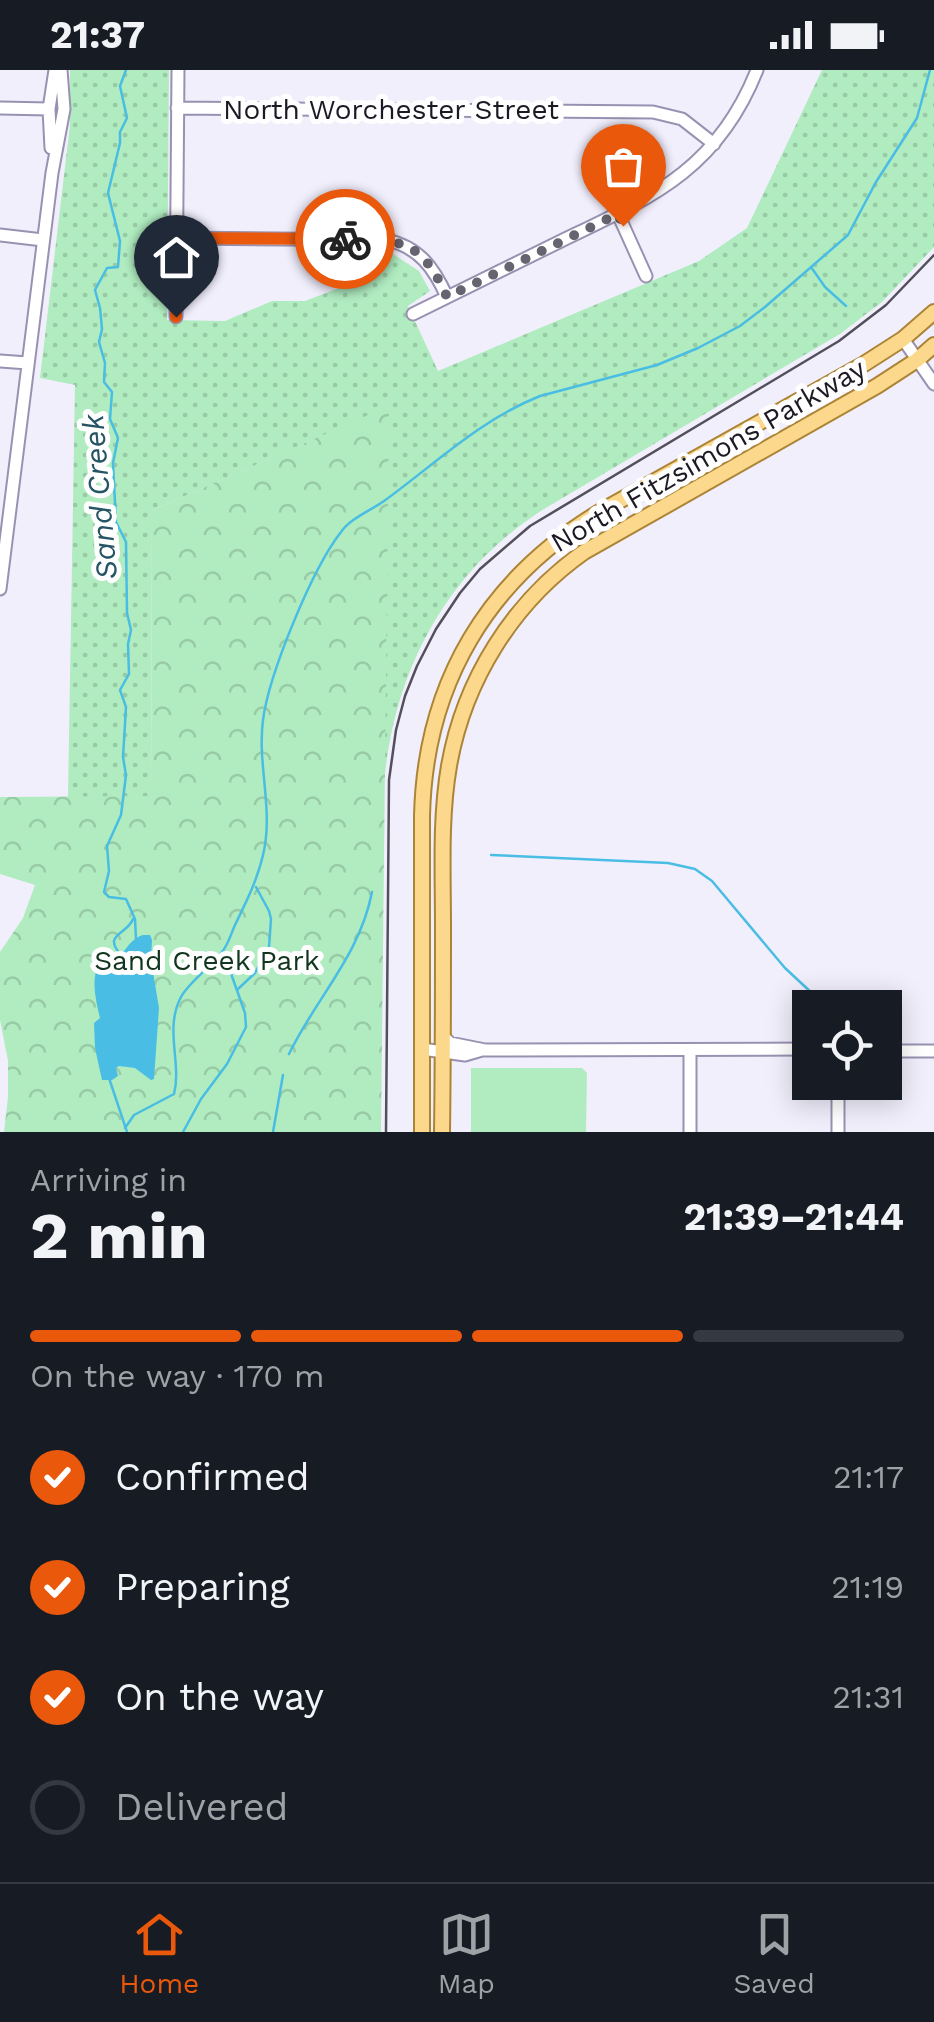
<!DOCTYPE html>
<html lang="en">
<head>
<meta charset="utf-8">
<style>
  body { margin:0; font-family:"Work Sans",sans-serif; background:#20242c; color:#f1f3f6; height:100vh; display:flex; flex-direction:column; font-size:38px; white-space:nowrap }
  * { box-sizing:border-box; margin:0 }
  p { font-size:32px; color:#9ea1a6 }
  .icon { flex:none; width:55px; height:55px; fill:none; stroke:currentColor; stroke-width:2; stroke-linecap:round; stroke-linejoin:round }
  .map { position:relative; height:1062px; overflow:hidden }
  .drawer { display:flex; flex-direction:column; background:#171b24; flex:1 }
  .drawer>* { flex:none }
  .buttons { position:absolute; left:792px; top:920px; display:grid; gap:20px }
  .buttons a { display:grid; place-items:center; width:110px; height:110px; border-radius:0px; background:#171b24; box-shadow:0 5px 25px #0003; font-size:50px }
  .pin { position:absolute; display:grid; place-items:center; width:85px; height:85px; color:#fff; margin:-102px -42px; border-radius:50% 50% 50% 0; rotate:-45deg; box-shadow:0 0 10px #0007 }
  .pin .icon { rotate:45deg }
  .courier { position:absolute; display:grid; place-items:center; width:100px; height:100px; margin:-50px; border:8px solid #ea580c; border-radius:50%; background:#fff; color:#222; box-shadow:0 2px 12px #0007 }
  .overview em { font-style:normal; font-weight:700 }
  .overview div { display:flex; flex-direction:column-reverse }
  .overview { display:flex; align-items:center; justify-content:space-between; height:170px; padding:0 30px }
  h1 { font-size:65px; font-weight:700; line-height:75px }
  .bar { display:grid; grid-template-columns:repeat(4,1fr); gap:15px 10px; align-content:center; height:120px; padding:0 30px }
  .bar i { height:12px; border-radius:8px; background:#363941 }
  .bar .selected { background:#ea580c }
  .bar p { grid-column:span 4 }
  ol { padding:0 30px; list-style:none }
  li { display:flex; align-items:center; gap:30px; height:110px }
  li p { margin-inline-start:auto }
  li .icon { padding:10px; border-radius:50%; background:#ea580c; color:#fff; stroke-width:4 }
  li:last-child { color:#9ea1a6 }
  li i { width:55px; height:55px; border:5px solid #363941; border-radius:50% }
  .status { display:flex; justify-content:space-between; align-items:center; height:70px; padding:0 50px; background:#171b24; direction:ltr }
  .status svg { height:28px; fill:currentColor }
  .dock { display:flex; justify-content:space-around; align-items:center; height:140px; border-top:2px solid #363941; background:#171b24; font-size:28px; color:#9ea1a6 }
  .dock a { display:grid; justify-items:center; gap:5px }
  .dock .selected { color:#ea580c }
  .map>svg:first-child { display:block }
</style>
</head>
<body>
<div class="status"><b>21:37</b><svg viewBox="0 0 49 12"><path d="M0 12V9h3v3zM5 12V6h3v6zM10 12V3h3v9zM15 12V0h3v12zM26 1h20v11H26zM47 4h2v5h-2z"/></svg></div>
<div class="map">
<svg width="934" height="1062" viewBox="0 0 934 1062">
  <defs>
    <pattern id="grass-dots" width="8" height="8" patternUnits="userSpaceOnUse" patternTransform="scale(2.5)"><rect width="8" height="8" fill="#b0ecc0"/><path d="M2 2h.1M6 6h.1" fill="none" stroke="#97caa5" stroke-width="1.8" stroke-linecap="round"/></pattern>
    <pattern id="park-crowns" width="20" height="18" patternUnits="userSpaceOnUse" patternTransform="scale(2.5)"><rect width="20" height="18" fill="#b0ecc0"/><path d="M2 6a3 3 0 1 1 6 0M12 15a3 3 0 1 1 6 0" fill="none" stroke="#97caa5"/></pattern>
  </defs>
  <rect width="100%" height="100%" fill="#f2effd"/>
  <path fill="url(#grass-dots)" d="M70,0h99l-2,250 58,1 47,-20h33l55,-21 6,-26h27l26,17 11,20 -22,15 30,65 261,-110 48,-33 75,-158h112v177l-52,55 -42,32 -296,175c-102,65 -155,171 -161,290l5,-392 -237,104 1,286h-84l7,-412 -35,-7 30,-253z"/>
  <path fill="url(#park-crowns)" d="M389,336l-8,726h-377l4,-35v-36l-8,-41v-68l23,-34 12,-33 -35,-11v-77l152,-1 -1,-285z"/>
  <path fill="#b0ecc0" d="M471,998h111l5,5 -1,59h-115z"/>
  <path fill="#49bde3" d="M143,865h7l2,5 -1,20 8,48 -5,71 -3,1 -16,-12 -16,-2 -3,2 2,8 -6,4h-10l-7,-32 -1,-25 6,-5c-4,-17 -10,-41 0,-55l9,2c15,-8 18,-25 34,-30z"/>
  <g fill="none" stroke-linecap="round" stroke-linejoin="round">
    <path stroke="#49bde3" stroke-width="2.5" d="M126,0l-6,16 7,32 -7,14v11l-12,50 12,48 -2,26 -11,1 -12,22 5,18 2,21 -3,13 6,21 -1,19 8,10 -2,27 8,19 -5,25 3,59 10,20 1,71 4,17 -3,14 1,30 -9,16 6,17 -3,50 3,18 -5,40 -14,31 2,25 -5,21 5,5 17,2 9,20 1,20
      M811,197l14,20 21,19
      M491,785l177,8 27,6 17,12 73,87 43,40
      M121,885c-19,-21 6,-20 12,-36
      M238,919l17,-16 14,-26 2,-28 -2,-8 -13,-24
      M289,984c27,-56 71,-99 83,-162
      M109,1008l18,54
      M125,1058l9,-13 40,-21c8,-31 -10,-65 7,-97 9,-16 30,-30 41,-45 6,-7 9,-18 13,-27 11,-23 22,-44 28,-70 11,-45 -6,-90 0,-135 6,-46 49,-151 78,-188 10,-14 29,-21 43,-31 51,-37 96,-81 156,-105l117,-31 41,-17 42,-22 25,-19 83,-72 28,-53 41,-64 13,-48
      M183,1062l18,-33 26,-35 19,-37 -1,-14 -22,-62
      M273,1062l10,-57"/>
    <g stroke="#9991b1" stroke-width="15">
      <path id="minor" d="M0,38l49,1
        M177,38l476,4 29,7 32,25
        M51,78l-2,-39 6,-39
        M618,144l28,62
        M0,165l43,5
        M177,168l210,2c32,7 47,28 60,57
        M413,244c48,-24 97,-48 146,-72 91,-44 158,-71 198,-172
        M176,247l2,-247
        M903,269l31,45
        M0,291l28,2
        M0,519l52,-416 12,-64 -3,-39
        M443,966l7,7 35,7 325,-1
        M422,979l43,6 17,-5
        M885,981h49
        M690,1062v-82
        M838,1062v-50"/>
    </g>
    <g stroke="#ac8436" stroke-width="18">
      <path id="major" d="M422,1062v-316c3,-133 66,-238 181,-306l261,-146 39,-25 31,-27
        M442,1062c1,-69 1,-137 1,-206 0,-53 -3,-108 6,-160 15,-86 64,-164 135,-214l293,-166 40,-26 17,-15"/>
    </g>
    <use href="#minor" stroke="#fff" stroke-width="11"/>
    <use href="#major" stroke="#fbd88c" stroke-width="14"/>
    <path stroke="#53505c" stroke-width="2.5" d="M386,1062l3,-352 7,-50 9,-34 12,-30 19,-37 24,-36 20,-24 50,-43 309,-185 47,-36 48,-50"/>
  </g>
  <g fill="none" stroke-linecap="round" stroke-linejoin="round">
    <path stroke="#676471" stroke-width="10" stroke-dasharray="0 18" d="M345,169c57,0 77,2 102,58l171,-83 5,12"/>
    <path stroke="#ea580c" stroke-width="12" d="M176,247l1,-79 168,1"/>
  </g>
  <g text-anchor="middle" stroke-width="10" stroke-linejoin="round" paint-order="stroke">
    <g font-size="28" fill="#1c1925" stroke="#fefefe">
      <text x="391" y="49">North Worchester Street</text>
      <text transform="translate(708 385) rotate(-30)" y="10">North Fitzsimons Parkway</text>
    </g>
    <g font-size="28" fill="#12351f" stroke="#fefefe">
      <text x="207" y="900">Sand Creek Park</text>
    </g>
    <g font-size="30" font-style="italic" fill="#255465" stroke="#fefefe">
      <text transform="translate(100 427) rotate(-95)" y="10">Sand Creek</text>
    </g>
  </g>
</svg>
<div class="buttons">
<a><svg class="icon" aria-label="locate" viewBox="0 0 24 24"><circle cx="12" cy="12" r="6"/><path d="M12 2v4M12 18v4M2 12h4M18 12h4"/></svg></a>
</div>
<div class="pin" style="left:623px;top:156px;background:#ea580c"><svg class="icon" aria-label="bag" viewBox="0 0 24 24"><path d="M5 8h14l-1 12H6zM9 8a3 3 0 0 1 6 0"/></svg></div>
<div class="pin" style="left:176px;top:247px;background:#1f2937"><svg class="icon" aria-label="home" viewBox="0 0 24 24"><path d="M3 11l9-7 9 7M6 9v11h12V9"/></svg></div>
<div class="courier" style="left:345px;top:169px"><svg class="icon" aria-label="bike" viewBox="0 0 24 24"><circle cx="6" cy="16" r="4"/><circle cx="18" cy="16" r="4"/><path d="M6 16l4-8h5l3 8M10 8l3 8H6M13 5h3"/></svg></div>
</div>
<section class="drawer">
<div class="overview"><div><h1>2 min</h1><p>Arriving in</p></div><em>21:39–21:44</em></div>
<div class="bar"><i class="selected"></i><i class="selected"></i><i class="selected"></i><i></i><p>On the way · 170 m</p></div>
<ol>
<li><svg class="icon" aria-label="check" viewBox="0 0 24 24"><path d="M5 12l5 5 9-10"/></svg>Confirmed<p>21:17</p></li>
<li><svg class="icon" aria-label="check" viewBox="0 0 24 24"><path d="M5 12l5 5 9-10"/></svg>Preparing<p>21:19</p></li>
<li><svg class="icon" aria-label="check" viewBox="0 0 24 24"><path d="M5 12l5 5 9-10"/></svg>On the way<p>21:31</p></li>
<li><i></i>Delivered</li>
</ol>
</section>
<nav class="dock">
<a class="selected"><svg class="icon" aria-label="home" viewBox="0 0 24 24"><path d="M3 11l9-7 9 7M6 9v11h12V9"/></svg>Home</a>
<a><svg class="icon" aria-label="map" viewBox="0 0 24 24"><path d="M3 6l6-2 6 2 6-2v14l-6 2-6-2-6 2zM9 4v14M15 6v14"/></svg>Map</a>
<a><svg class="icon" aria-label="saved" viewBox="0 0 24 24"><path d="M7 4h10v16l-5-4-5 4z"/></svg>Saved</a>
</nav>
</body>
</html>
